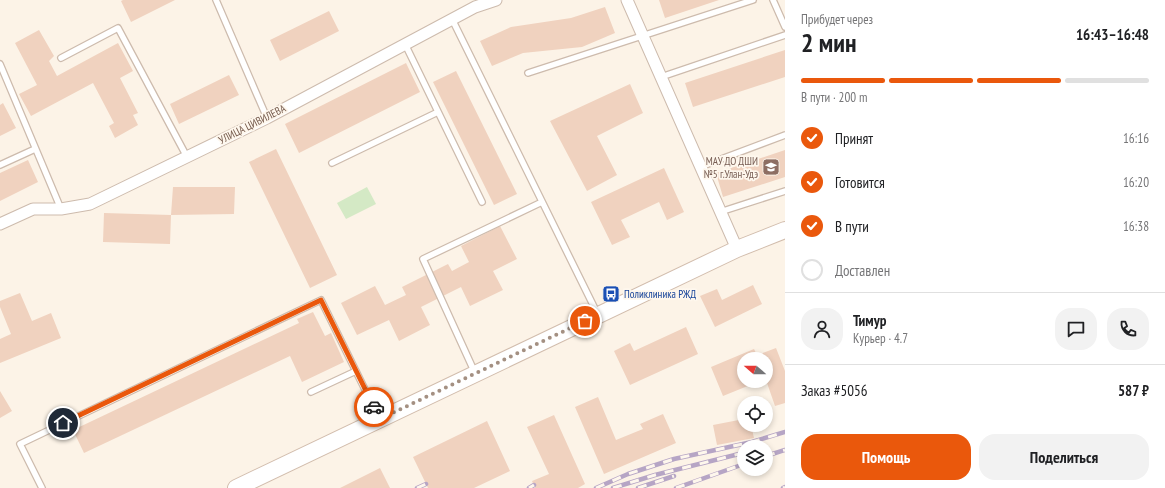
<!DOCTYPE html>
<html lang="ru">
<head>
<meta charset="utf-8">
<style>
  body { margin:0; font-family:"PT Sans Narrow",sans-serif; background:#f2f2f2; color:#202124; height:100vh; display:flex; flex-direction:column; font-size:15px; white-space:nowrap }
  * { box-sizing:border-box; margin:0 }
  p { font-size:13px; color:#757577 }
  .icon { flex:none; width:22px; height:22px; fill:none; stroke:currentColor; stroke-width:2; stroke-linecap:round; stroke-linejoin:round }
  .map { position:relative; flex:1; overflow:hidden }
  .panel { display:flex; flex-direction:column; background:#fff; width:380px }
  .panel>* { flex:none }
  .needle { width:26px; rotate:290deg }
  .tools { position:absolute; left:737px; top:352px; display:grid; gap:8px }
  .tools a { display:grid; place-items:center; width:36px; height:36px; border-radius:50%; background:#fff; box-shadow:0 2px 6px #0003; font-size:20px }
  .pin { position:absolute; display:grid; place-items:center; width:34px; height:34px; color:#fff; margin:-17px; border:2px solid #fff; border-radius:50%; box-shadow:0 1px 4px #0007 }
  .courier { position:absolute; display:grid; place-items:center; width:40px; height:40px; margin:-20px; border:3px solid #ea580c; border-radius:50%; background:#fff; color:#222; box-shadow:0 1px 5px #0007 }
  .overview em { font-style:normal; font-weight:700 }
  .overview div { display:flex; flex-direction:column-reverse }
  .overview { display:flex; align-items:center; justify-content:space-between; height:68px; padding:0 16px }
  h1 { font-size:26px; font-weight:700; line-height:30px }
  .bar { display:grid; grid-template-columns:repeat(4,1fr); gap:6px 4px; align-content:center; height:48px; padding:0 16px }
  .bar i { height:5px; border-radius:3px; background:#e0e0e0 }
  .bar .current { background:#ea580c }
  .bar p { grid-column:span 4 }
  .line { display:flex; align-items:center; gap:10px; padding:0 16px; border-top:1px solid #e0e0e0 }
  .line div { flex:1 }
  .round { display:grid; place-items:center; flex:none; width:42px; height:42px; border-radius:16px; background:#f2f2f2 }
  ol { padding:0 16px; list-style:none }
  li { display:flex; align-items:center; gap:12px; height:44px }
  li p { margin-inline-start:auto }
  li .icon { padding:4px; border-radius:50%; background:#ea580c; color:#fff; stroke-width:4 }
  li:last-child { color:#757577 }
  li i { width:22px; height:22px; border:2px solid #e0e0e0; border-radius:50% }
  .action { display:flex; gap:8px; margin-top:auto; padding:8px 16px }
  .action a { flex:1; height:46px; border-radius:16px; background:#ea580c; color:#fff; font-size:16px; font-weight:700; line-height:46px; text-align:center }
  .action a+a { background:#f2f2f2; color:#202124 }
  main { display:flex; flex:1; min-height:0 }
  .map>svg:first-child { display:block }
</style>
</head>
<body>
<main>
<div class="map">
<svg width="785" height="488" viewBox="0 0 785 488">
  <rect width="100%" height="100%" fill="#fcf3e7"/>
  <path fill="#d4e9c5" d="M367,187l9,17 -30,15 -9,-16z"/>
  <path fill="#f0d2bf" d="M123,0h52l-44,22 -10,-21z
    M659,0h60l-54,18z
    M605,7l10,26 -33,14 -59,6 -31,13 -12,-25 31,-14 60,-9z
    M329,11l10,20 -59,30 -10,-21z
    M39,30l15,26 -5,5 8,15 61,-33 15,28 -13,7 18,35 -5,2 5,10 -23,13 -6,-12 5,-3 -21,-40 -62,33 -12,-22 18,-9 -22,-42z
    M785,50v27l-92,30 -8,-24z
    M406,63l14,29 -121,61 -14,-29z
    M456,71l61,123 -23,11 -61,-123z
    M229,75l10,20 -60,29 -9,-20z
    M630,84l13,29 -46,23 20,39 -30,16 -37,-70z
    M3,103l13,25 -16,8v-31z
    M276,149l61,126 -27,13 -61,-126z
    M785,150v27l-62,20 -7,-24z
    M28,160l10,22 -38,19v-28z
    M664,168l20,44 -17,8 -8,-18 -38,18 9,17 -18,8 -21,-43z
    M173,187h62l-1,27 -63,1z
    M104,213l67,2 -1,29 -67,-2z
    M500,226l17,33 -24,12 10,19 -33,16 -9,-19 -40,20 9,18 -31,16 -10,-21 -32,15 -16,-32 34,-17 10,19 21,-10 -4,-8 46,-23 4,7 17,-9 -8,-16z
    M753,285l9,19 -47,23 -15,-31 17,-7 5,11z
    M20,293l12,28 19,-8 10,25 -61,25v-24l11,-5 -11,-27v-6z
    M313,312l12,24 6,-3 13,29 -42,20 -12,-26 -206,97 -11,-23 226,-107 -2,-4z
    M686,327l12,27 -68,31 -16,-34 16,-8 4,8z
    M776,348l9,23v32l-10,3 -9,-26v-21h-22v22h16l-37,15 -12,-29 43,-18 3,6z
    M0,391l12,20 -12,7z
    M598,397l18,43 27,-11 -3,-5 23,-10 13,29 -72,31 -29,-67z
    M554,415l31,69 -7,4h-43l-3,-7 17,-7 -22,-47z
    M744,419v6h7l3,13 -37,7 -4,-20z
    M487,421l23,50 -36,17h-46l-15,-31z
    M380,468l10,20h-50z"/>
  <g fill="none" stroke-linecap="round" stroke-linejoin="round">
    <g stroke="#cdbbad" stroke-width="8">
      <path id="service" d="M216,0l51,118
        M773,0l12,27
        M452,19l146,296
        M405,44l77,158
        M61,58l57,-30 69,129
        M0,64l61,145
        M528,73l225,-73
        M661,77l124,-42
        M332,163l106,-51
        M0,165l35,-16
        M700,167l85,-32
        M720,212l65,-21
        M475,373l-52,-114 119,-57
        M311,392l45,-21
        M42,488l-22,-44 301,-144 58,118"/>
    </g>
    <g stroke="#cdbbad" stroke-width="13">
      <path id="minor" d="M627,0l110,249
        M0,224l33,-15h28l29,-5 177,-86 208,-111 21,-7"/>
    </g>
    <g stroke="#d2bdad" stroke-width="18">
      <path id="secondary" d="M236,488l501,-239 48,-19"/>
    </g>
    <use href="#service" stroke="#fff" stroke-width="5.5"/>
    <use href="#minor" stroke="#fff" stroke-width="11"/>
    <use href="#secondary" stroke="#fff" stroke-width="16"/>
    <g stroke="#b6a5c5" stroke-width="4.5">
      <path id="rail" d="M766,456l19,-6
        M417,488l9,-4
        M529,488l5,-3
        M596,488l32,-14 46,-15 78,-17 33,-10
        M613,488l42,-13 84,-21
        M638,488l36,-12
        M676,488l68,-24
        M783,488l2,-1"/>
    </g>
    <use href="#rail" stroke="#fef7ed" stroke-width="3" stroke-dasharray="9" stroke-linecap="butt"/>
  </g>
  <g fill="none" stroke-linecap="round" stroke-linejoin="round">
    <path stroke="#a49082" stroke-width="4" stroke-dasharray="0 7.2" d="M374,407l6,12 205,-98"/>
    <path stroke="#ea580c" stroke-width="5" d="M63,423l258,-123 53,107"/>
  </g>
  <defs>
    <g id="school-square" transform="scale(0.9)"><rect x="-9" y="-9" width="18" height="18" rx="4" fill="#8d6e63" stroke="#fef7ed"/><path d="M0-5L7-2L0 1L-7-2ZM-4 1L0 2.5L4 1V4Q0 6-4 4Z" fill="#fff"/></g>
    <g id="bus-square" transform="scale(0.9)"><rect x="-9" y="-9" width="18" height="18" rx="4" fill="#1a4fb4" stroke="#fef7ed"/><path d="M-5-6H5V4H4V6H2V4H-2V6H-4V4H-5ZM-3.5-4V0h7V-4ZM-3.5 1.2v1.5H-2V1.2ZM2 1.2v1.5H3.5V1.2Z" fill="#fff"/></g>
  </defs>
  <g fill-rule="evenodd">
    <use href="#school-square" x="771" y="167"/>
    <use href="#bus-square" x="611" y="294"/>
  </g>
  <g text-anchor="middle" stroke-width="3.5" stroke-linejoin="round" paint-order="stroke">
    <g font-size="11" fill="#755a4c" stroke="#fef7ed">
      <text transform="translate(252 124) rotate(-27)" y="4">УЛИЦА ЦИВИЛЕВА</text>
    </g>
    <g font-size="11" fill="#785e54" stroke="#fef7ed" text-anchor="end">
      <text x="758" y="165">МАУ ДО ДШИ<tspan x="758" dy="13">№5 г.Улан-Удэ</tspan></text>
    </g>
    <g font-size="11" fill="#164399" stroke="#fef7ed" text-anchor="start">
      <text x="624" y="298">Поликлиника РЖД</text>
    </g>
  </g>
</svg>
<div class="tools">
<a><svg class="needle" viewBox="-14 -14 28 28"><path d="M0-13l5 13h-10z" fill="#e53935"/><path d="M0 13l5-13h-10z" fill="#757577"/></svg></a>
<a><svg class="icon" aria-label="locate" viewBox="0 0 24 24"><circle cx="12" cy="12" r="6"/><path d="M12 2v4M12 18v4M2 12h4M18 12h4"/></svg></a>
<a><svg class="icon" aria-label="layers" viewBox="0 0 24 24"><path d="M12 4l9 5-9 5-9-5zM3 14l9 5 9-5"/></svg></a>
</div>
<div class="pin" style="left:585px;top:321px;background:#ea580c"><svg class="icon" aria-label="bag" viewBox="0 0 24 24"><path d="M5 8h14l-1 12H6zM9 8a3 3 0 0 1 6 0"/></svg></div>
<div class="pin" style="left:63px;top:423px;background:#1f2937"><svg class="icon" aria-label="home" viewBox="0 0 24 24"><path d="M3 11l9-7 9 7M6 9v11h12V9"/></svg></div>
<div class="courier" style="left:374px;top:407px"><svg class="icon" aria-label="car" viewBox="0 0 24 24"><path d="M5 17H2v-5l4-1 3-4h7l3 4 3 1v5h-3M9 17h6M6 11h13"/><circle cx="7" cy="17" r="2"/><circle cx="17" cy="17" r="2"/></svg></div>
</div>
<section class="panel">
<div class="overview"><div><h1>2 мин</h1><p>Прибудет через</p></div><em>16:43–16:48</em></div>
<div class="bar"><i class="current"></i><i class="current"></i><i class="current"></i><i></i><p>В пути · 200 m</p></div>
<ol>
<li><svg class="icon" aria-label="check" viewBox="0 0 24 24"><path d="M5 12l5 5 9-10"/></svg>Принят<p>16:16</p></li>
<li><svg class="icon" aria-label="check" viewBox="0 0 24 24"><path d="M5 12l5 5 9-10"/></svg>Готовится<p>16:20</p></li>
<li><svg class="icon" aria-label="check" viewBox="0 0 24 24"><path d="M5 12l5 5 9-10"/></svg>В пути<p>16:38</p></li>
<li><i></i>Доставлен</li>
</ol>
<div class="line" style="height:72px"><a class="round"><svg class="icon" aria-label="person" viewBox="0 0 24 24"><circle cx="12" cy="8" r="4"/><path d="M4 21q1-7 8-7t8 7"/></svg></a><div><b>Тимур</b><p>Курьер · 4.7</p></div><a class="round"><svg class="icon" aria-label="chat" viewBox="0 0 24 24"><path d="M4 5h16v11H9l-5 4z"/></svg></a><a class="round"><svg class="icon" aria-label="phone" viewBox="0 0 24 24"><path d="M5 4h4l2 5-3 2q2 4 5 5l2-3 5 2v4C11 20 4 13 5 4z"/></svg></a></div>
<div class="line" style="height:52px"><div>Заказ #5056</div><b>587 ₽</b></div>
<div class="action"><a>Помощь</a><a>Поделиться</a></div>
</section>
</main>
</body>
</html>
